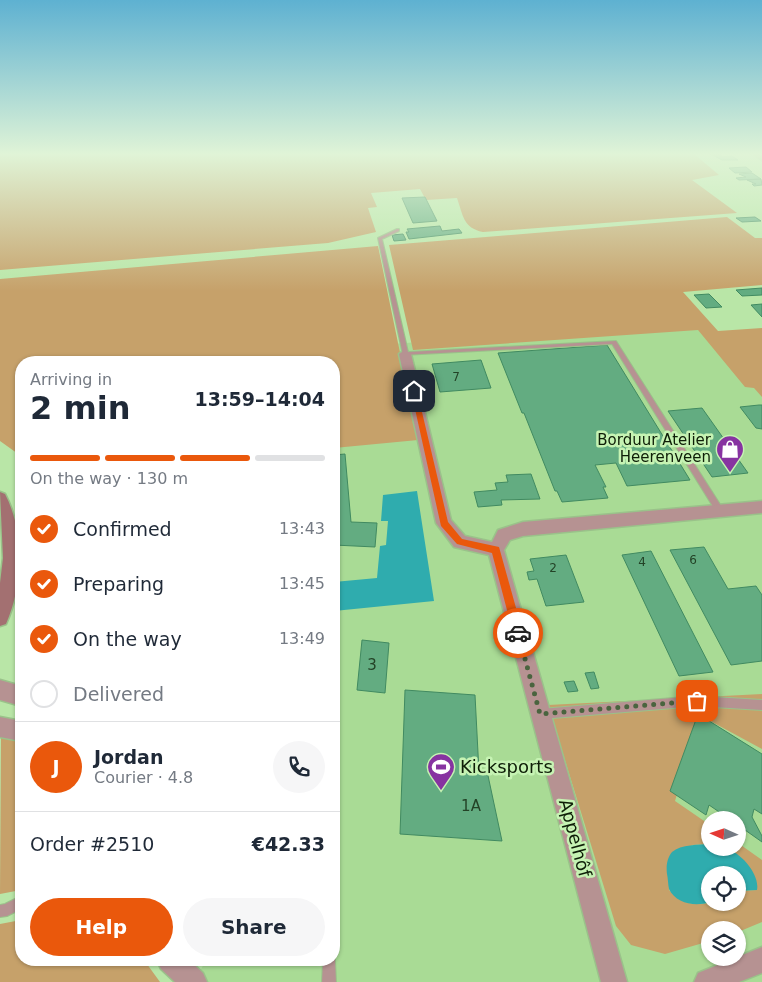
<!DOCTYPE html>
<html lang="en">
<head>
<meta charset="utf-8">
<style>
  body { margin:0; font-family:"DejaVu Sans",sans-serif; background:#f6f6f7; color:#1f2937; height:100vh; display:flex; flex-direction:column; font-size:19px; white-space:nowrap }
  * { box-sizing:border-box; margin:0 }
  p { font-size:16px; color:#747a83 }
  .icon { flex:none; width:28px; height:28px; fill:none; stroke:currentColor; stroke-width:2; stroke-linecap:round; stroke-linejoin:round }
  .map { position:relative; flex:1; overflow:hidden }
  .side { position:absolute; left:15px; top:356px; width:325px; height:610px; display:flex; flex-direction:column; background:#fff; border-radius:20px; box-shadow:0 1px 4px #0004 }
  .side>* { flex:none }
  .needle { width:32px; rotate:273deg }
  .buttons { position:absolute; left:701px; top:811px; display:grid; gap:10px }
  .buttons a { display:grid; place-items:center; width:45px; height:45px; border-radius:50%; background:#fff; box-shadow:0 1px 4px #0004; font-size:25px }
  .pin { position:absolute; display:grid; place-items:center; width:42px; height:42px; color:#fff; margin:-21px; border-radius:10px; box-shadow:0 2px 8px #0006 }
  .courier { position:absolute; display:grid; place-items:center; width:50px; height:50px; margin:-25px; border:4px solid #ea580c; border-radius:50%; background:#fff; color:#222; box-shadow:0 1px 6px #0007 }
  .summary em { font-style:normal; font-weight:700 }
  .summary div { display:flex; flex-direction:column-reverse }
  .summary { display:flex; align-items:center; justify-content:space-between; height:85px; padding:0 15px }
  h1 { font-size:32px; font-weight:700; line-height:38px }
  .bar { display:grid; grid-template-columns:repeat(4,1fr); gap:8px 5px; align-content:center; height:60px; padding:0 15px }
  .bar i { height:6px; border-radius:4px; background:#e0e1e3 }
  .bar .on { background:#ea580c }
  .bar p { grid-column:span 4 }
  .line { display:flex; align-items:center; gap:12px; padding:0 15px; border-top:1px solid #e0e1e3 }
  .line div { flex:1 }
  .round { display:grid; place-items:center; flex:none; width:52px; height:52px; border-radius:26px; background:#f6f6f7 }
  ol { padding:0 15px; list-style:none }
  li { display:flex; align-items:center; gap:15px; height:55px }
  li p { margin-inline-start:auto }
  li .icon { padding:5px; border-radius:50%; background:#ea580c; color:#fff; stroke-width:4 }
  li:last-child { color:#747a83 }
  li i { width:28px; height:28px; border:2px solid #e0e1e3; border-radius:50% }
  .primary-button { display:flex; gap:10px; margin-top:auto; padding:10px 15px }
  .primary-button a { flex:1; height:58px; border-radius:30px; background:#ea580c; color:#fff; font-size:20px; font-weight:700; line-height:58px; text-align:center }
  .primary-button a+a { background:#f6f6f7; color:#1f2937 }
  .map>svg:first-child { display:block }
</style>
</head>
<body>
<div class="map">
<svg width="762" height="982" viewBox="0 0 762 982">
  <rect width="100%" height="100%" fill="#b9e6a7"/>
  <path fill="#a9db95" fill-rule="evenodd" d="M703,320l59,64v598h-568l12,-22h128v-517l59,-99zM710,820h28v28h-28zM710,875h28v27h-28zM710,930h28v28h-28z"/>
  <path fill="#c6a16a" d="M0,153h693l26,22 -27,5 45,33 -254,19c-20,-4 -20,-17 -26,-34l-31,2 -6,-11 -49,4 6,14 -9,1 8,24 -48,11 -328,27z
    M727,217l28,21h7v47l-79,7 35,39 44,-3v69l-8,-9 -9,-1 -47,-57 -285,20 -24,-105z
    M378,246l40,194 -84,8v-86h-313v94l-21,-15v-162z
    M762,694v55l-61,-33 -26,85 35,24v19l-18,1 -23,45c13,13 22,16 40,13 8,-2 20,-1 29,-1v-11l19,-1 -25,-39 -8,-3h14v-5l24,17v62l-24,10v-2h-28v11l-45,13 -34,-9 -15,-19 -68,-221z
    M1,737l20,5v148l-21,4z
    M21,920v40h123l16,22h-160v-58z"/>
  <path fill="#2facae" d="M417,491l17,110 -100,10v-29l43,-4 3,-32 6,-1 2,-24h-7l2,-26z
    M710,844v4c5,0 11,-1 16,0 15,5 34,26 31,42l-19,1v-16h-28v27c-14,5 -34,2 -41,-13 -1,-4 -1,-11 -2,-15 -1,-8 0,-16 5,-22 9,-8 27,-7 38,-8z"/>
  <path fill="#63ac81" stroke="#418a61" d="M709,153h11l2,4 10,-1 6,4h-16z
    M746,167l6,5 -17,1 -6,-5z
    M752,173l9,6 -22,1 -3,-2 10,-1 -7,-3z
    M761,179l1,6 -8,1 -2,-2h4l-9,-4z
    M425,197l12,24 -24,2 -11,-25z
    M755,217l6,4 -19,1 -6,-4z
    M440,226l2,5 17,-2 3,4 -53,6 -3,-7h3l-2,-3z
    M403,234l3,6 -12,1 -2,-6z
    M762,288v7l-20,1 -6,-6z
    M709,294l13,13 -16,1 -12,-13z
    M762,304v13l-11,-12z
    M607,345l83,135 -63,6 -11,-23 -21,2 11,22h-3l5,11 -46,4 -5,-11h-2l-31,-78h-2l-24,-60z
    M481,360l10,28 -51,4 -8,-28z
    M759,405h3v24l-6,-1 -16,-21z
    M702,408l46,65 -36,4 -44,-66z
    M345,454l6,68 26,1 -2,24 -41,-2v-90z
    M531,474l9,25 -39,1 1,5 -24,2 -4,-15 23,-2 -2,-7 13,-1 -2,-7z
    M704,547l24,42 28,-3 6,9v66l-31,4 -61,-115z
    M651,551l62,121 -34,4 -57,-121z
    M566,555l18,47 -38,4 -9,-27 -8,1 -2,-8 7,-1 -4,-12z
    M362,640l27,3 -4,50 -28,-3z
    M594,672l5,16 -8,1 -6,-16z
    M574,681l4,10 -10,1 -4,-10z
    M405,690l70,5 4,77 8,-1 15,70 -102,-7z
    M698,714l64,40v60l-8,-5 -2,8 10,19v6l-24,-17v-5h-7l-22,-15 -3,10 -36,-24z"/>
  <g fill="none" stroke-linecap="round" stroke-linejoin="round">
    <g stroke="#9ac28a" stroke-width="2">
      <path id="service" d="M397,229h2v2l-17,8 26,113 208,-11 107,168 1,2 -1,2h-6l-105,-169 -209,11 -25,-117z
        M697,696l65,4v10l-65,-4 -156,13 -4,-1 -1,-4 1,-4 4,-1z
        M21,896v13l-14,7 -7,1v-12l5,-1z
        M334,956l1,4 1,22h-14l1,-22h11z"/>
    </g>
    <g stroke="#9ac28a" stroke-width="3">
      <path id="minor" d="M405,350l6,4 40,166 14,16 27,6 6,-12 25,-8 239,-21v12l-239,23 -13,4 -6,10 123,432h-26l-112,-427 -35,-8 -18,-24 -37,-169z"/>
    </g>
    <g stroke="#9ac28a" stroke-width="3">
      <path id="tertiary" d="M752,153h9l1,7z
        M0,680l21,6v20l-21,-6z
        M0,717l21,4v20l-21,-4z
        M762,947v26l-23,9h-45l4,-9z
        M157,960h32l14,13 4,9h-32l-14,-13z"/>
    </g>
    <g stroke="#9ac28a" stroke-width="3">
      <path id="secondary" d="M0,492l5,2c20,38 18,92 1,130l-6,2v-43l3,-25z"/>
    </g>
    <use href="#service" fill="#b69292" fill-rule="evenodd"/>
    <use href="#minor" fill="#b69292" fill-rule="evenodd"/>
    <use href="#tertiary" fill="#b69292" fill-rule="evenodd"/>
    <use href="#secondary" fill="#a37071" fill-rule="evenodd"/>
  </g>
  <linearGradient id="sky" x2="0" y2="1"><stop stop-color="#5eb1d1"/><stop offset="0.53" stop-color="#e0f4d7"/><stop offset="1" stop-color="#e0f4d7" stop-opacity="0"/></linearGradient>
  <rect width="762" height="291" fill="url(#sky)"/>
  <path fill="#ea580c" d="M414,389l3,2 31,131 14,17 37,8 24,86 -1,3h-7l-2,-3 -21,-80 -35,-9 -16,-18 -30,-135z"/>
  <g fill="none" stroke-linecap="round" stroke-linejoin="round">
    <path stroke="#4a643f" stroke-width="5" stroke-dasharray="0 9" d="M518,633l22,81 157,-13"/>
  </g>
  <defs>
    <g id="shop-pin" transform="scale(1.4375)"><path d="M0 17L-7.5 6A9.5 9.5 0 1 1 7.5 6Z" fill="#8733a1" stroke="#c6f3b3"/><path d="M-5-2.5h2.3a2.7 3.5 0 0 1 5.4 0H5L5.5 6h-11ZM-1.5-2.5h3a1.5 2.3 0 0 0-3 0Z" fill="#fff"/></g>
    <g id="stadium-pin" transform="scale(1.4375)"><path d="M0 17L-7.5 6A9.5 9.5 0 1 1 7.5 6Z" fill="#8733a1" stroke="#c6f3b3"/><path d="M0-5a6.5 5 0 1 0 0 10a6.5 5 0 1 0 0-10ZM-3.5-1.8h7v3.6h-7Z" fill="#fff"/></g>
  </defs>
  <g fill-rule="evenodd">
    <use href="#shop-pin" x="730" y="449"/>
    <use href="#stadium-pin" x="441" y="767"/>
  </g>
  <g text-anchor="middle" stroke-width="5" stroke-linejoin="round" paint-order="stroke">
    <g font-size="12" fill="#234226">
      <text x="456" y="381">7</text>
      <text x="693" y="564">6</text>
      <text x="642" y="566">4</text>
      <text x="553" y="572">2</text>
    </g>
    <g font-size="15" fill="#0e1e07" stroke="#c6f3b3" text-anchor="end">
      <text x="711" y="445">Borduur Atelier<tspan x="711" dy="17">Heerenveen</tspan></text>
    </g>
    <g font-size="15" fill="#234226">
      <text x="372" y="670">3</text>
      <text x="471" y="811">1A</text>
    </g>
    <g font-size="18" fill="#0e1e07" stroke="#c6f3b3" text-anchor="start">
      <text x="460" y="773">Kicksports</text>
    </g>
    <g font-size="18" fill="#0e1e07" stroke="#c6f3b3">
      <text transform="translate(575 838) rotate(75)" y="6">Appelhôf</text>
    </g>
  </g>
</svg>
<div class="buttons">
<a><svg class="needle" viewBox="-14 -14 28 28"><path d="M0-13l5 13h-10z" fill="#e53935"/><path d="M0 13l5-13h-10z" fill="#747a83"/></svg></a>
<a><svg class="icon" aria-label="locate" viewBox="0 0 24 24"><circle cx="12" cy="12" r="6"/><path d="M12 2v4M12 18v4M2 12h4M18 12h4"/></svg></a>
<a><svg class="icon" aria-label="layers" viewBox="0 0 24 24"><path d="M12 4l9 5-9 5-9-5zM3 14l9 5 9-5"/></svg></a>
</div>
<div class="pin" style="left:697px;top:701px;background:#ea580c"><svg class="icon" aria-label="bag" viewBox="0 0 24 24"><path d="M5 8h14l-1 12H6zM9 8a3 3 0 0 1 6 0"/></svg></div>
<div class="pin" style="left:414px;top:391px;background:#1f2937"><svg class="icon" aria-label="home" viewBox="0 0 24 24"><path d="M3 11l9-7 9 7M6 9v11h12V9"/></svg></div>
<div class="courier" style="left:518px;top:633px"><svg class="icon" aria-label="car" viewBox="0 0 24 24"><path d="M5 17H2v-5l4-1 3-4h7l3 4 3 1v5h-3M9 17h6M6 11h13"/><circle cx="7" cy="17" r="2"/><circle cx="17" cy="17" r="2"/></svg></div>
<section class="side">
<div class="summary"><div><h1>2 min</h1><p>Arriving in</p></div><em>13:59–14:04</em></div>
<div class="bar"><i class="on"></i><i class="on"></i><i class="on"></i><i></i><p>On the way · 130 m</p></div>
<ol>
<li><svg class="icon" aria-label="check" viewBox="0 0 24 24"><path d="M5 12l5 5 9-10"/></svg>Confirmed<p>13:43</p></li>
<li><svg class="icon" aria-label="check" viewBox="0 0 24 24"><path d="M5 12l5 5 9-10"/></svg>Preparing<p>13:45</p></li>
<li><svg class="icon" aria-label="check" viewBox="0 0 24 24"><path d="M5 12l5 5 9-10"/></svg>On the way<p>13:49</p></li>
<li><i></i>Delivered</li>
</ol>
<div class="line" style="height:90px"><b class="round" style="background:#ea580c;color:#fff">J</b><div><b>Jordan</b><p>Courier · 4.8</p></div><a class="round"><svg class="icon" aria-label="phone" viewBox="0 0 24 24"><path d="M5 4h4l2 5-3 2q2 4 5 5l2-3 5 2v4C11 20 4 13 5 4z"/></svg></a></div>
<div class="line" style="height:65px"><div>Order #2510</div><b>€42.33</b></div>
<div class="primary-button"><a>Help</a><a>Share</a></div>
</section>
</div>
</body>
</html>
